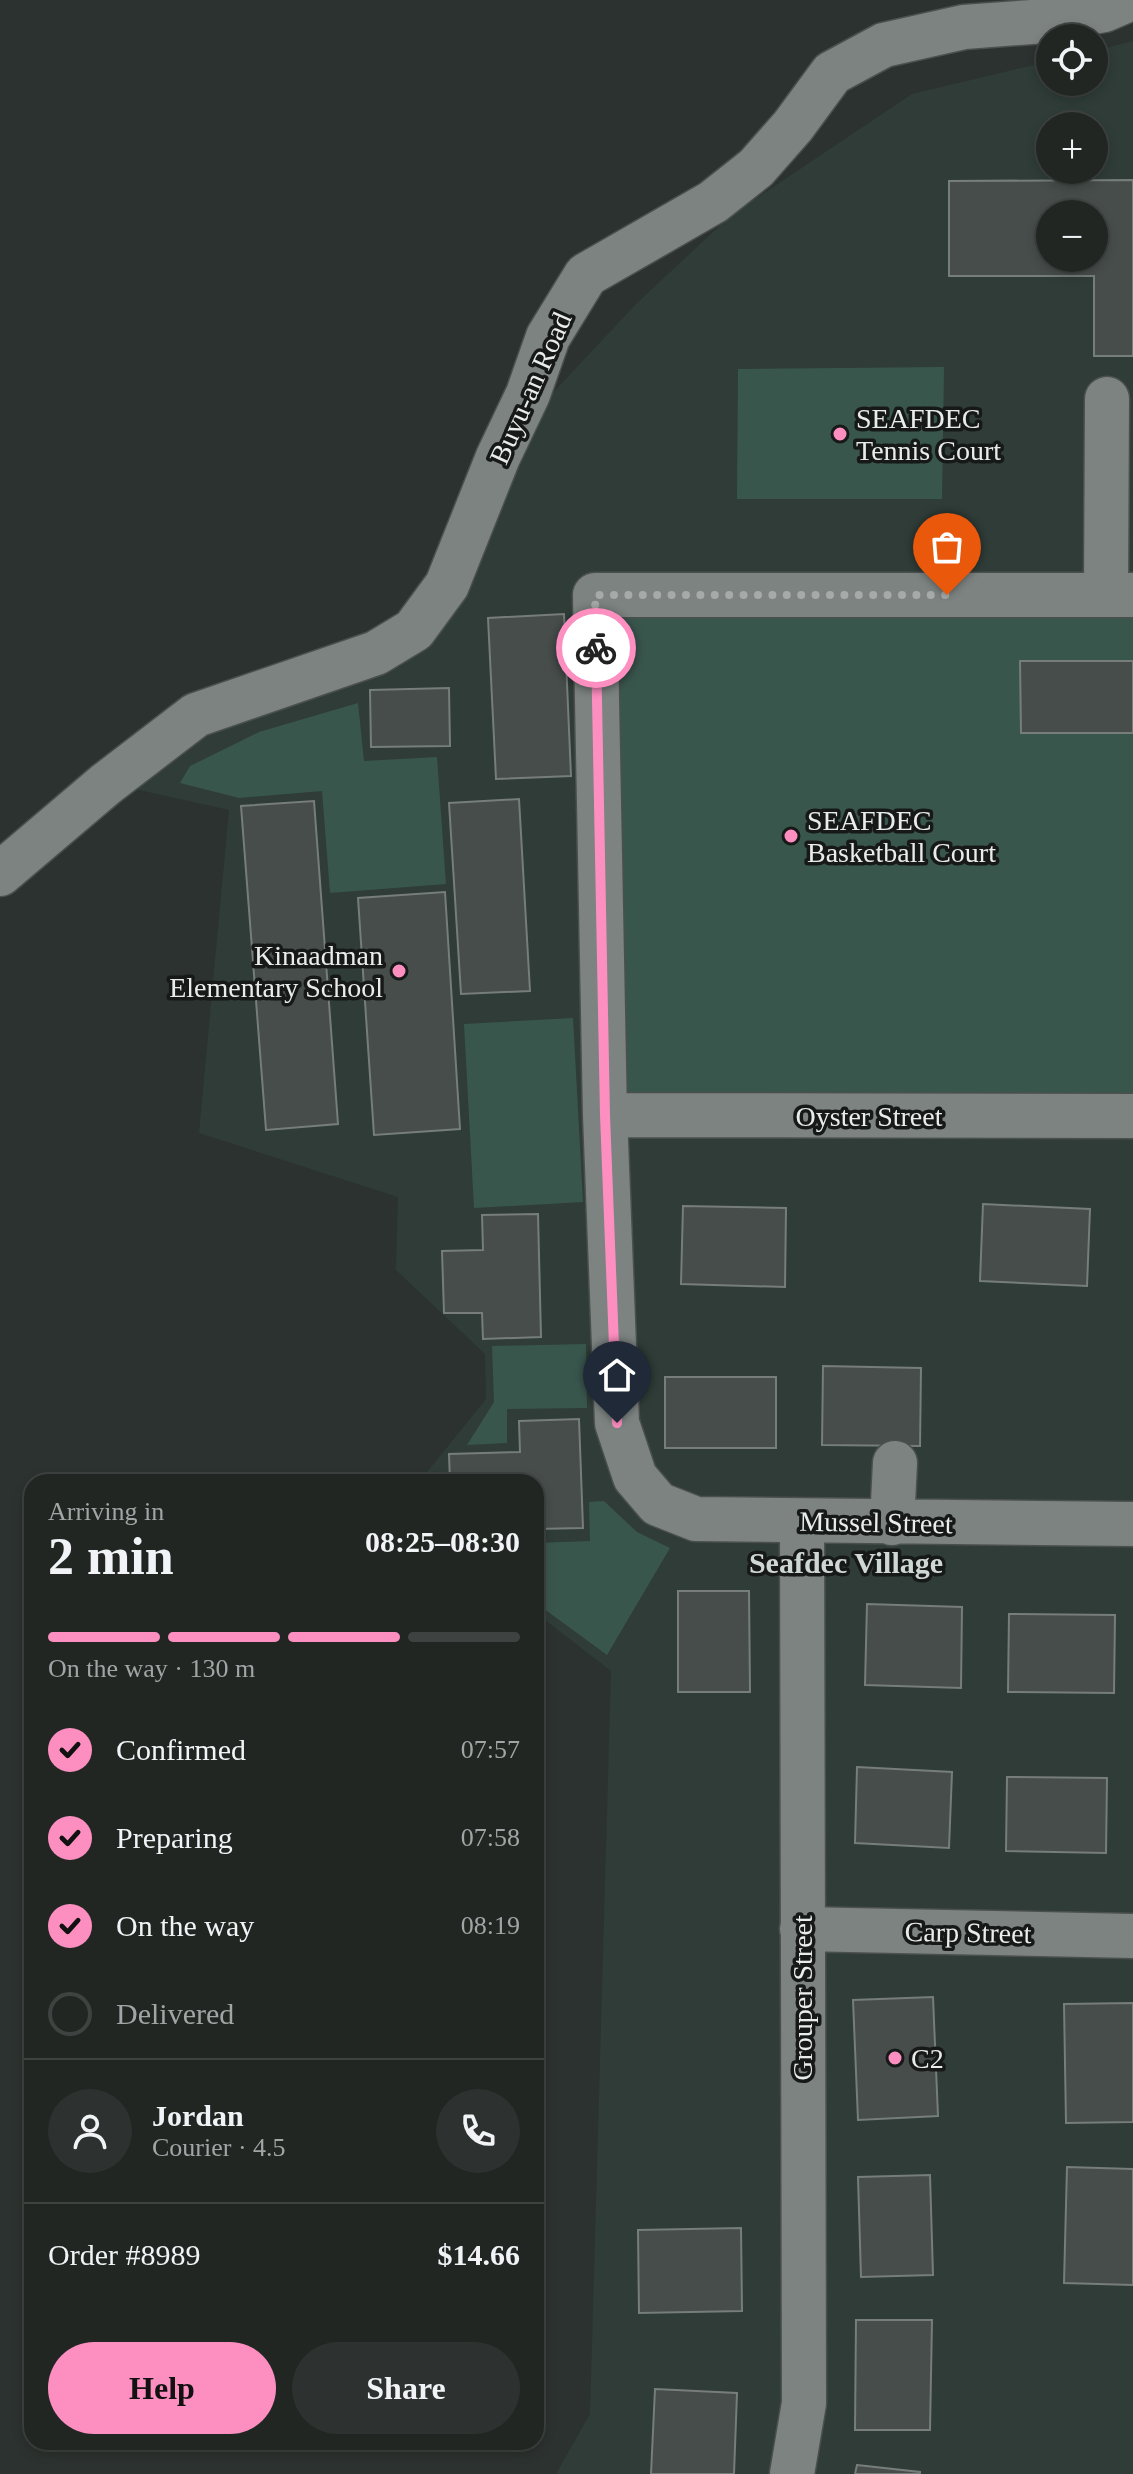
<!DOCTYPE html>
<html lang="en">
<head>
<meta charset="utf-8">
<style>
  body { margin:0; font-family:"Times New Roman",serif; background:#2d3230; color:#f1f3f6; height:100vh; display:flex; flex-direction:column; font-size:30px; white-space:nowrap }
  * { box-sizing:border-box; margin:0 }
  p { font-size:26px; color:#a2a5a6 }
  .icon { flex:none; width:44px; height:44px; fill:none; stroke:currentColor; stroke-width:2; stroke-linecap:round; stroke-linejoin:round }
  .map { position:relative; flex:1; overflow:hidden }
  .drawer { position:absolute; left:24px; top:1474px; width:520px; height:976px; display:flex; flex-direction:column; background:#212623; border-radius:24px; box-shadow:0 4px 12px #0003,0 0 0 2px #3e4341 }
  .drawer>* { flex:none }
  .fabs { position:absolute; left:1036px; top:24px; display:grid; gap:16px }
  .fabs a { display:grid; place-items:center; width:72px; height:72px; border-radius:50%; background:#212623; box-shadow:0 4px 12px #0003,0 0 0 2px #3e4341; font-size:40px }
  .pin { position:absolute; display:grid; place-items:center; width:68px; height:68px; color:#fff; margin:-82px -34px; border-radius:50% 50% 50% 0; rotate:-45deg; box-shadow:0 0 8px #0007 }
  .pin .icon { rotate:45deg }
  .courier { position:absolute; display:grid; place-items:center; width:80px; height:80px; margin:-40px; border:6px solid #fd8ec0; border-radius:50%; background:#fff; color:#222; box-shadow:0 2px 10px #0007 }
  .head em { font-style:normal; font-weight:600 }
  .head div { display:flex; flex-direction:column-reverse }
  .head { display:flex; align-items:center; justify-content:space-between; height:136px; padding:0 24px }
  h1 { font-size:52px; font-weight:600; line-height:60px }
  .bar { display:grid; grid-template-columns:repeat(4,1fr); gap:12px 8px; align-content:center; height:96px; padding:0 24px }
  .bar i { height:10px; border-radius:6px; background:#3e4341 }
  .bar .selected { background:#fd8ec0 }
  .bar p { grid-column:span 4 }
  .line { display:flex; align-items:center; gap:20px; padding:0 24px; border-top:2px solid #3e4341 }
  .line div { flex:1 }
  .round { display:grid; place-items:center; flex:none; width:84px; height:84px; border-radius:42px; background:#2d3230 }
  ol { padding:0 24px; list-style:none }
  li { display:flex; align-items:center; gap:24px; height:88px }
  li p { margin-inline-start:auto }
  li .icon { padding:8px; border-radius:50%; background:#fd8ec0; color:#111; stroke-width:4 }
  li:last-child { color:#a2a5a6 }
  li i { width:44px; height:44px; border:4px solid #3e4341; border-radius:50% }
  .button { display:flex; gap:16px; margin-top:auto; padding:16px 24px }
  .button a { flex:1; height:92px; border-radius:48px; background:#fd8ec0; color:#111; font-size:32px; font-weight:600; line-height:92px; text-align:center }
  .button a+a { background:#2d3230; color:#f1f3f6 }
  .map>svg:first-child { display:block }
</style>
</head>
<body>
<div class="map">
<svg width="1133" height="2474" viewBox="0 0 1133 2474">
  <rect width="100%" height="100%" fill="#2c322f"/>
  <path fill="#2f3c37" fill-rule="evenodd" d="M1133,41v2433h-577l34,-60 21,-743 -75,-58v-131h-117l67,-83 -1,-45 -89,-84 2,-73 -199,-64 30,-323 -108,-24 100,-72 165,-48 159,-265 92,-98 93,-87 182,-122 138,-33v21h44v-31zM1050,126h44v44h-44zM1050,214h44v44h-44z"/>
  <path fill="#39564d" d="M944,367l-2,132h-205l1,-130z
    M605,605h528v502l-517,-2z
    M358,703l6,58 73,-4 9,127 -116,9 -8,-102 -83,7 -59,-15 10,-17 69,-34z
    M573,1018l10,184 -109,6 -10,-184z
    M586,1344l1,64 -80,1v34l-40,2 27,-43 -2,-56z
    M604,1501l33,31 33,16 -63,107 -71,-52v-60l54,-2 -1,-39z"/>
  <path fill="#464d4a" stroke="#767d7a" stroke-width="2" fill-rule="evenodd" d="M1133,180v176h-39v-80h-145v-95zM1050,214h44v44h-44z
    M564,614l7,162 -75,3 -8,-161z
    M1020,661h113v72h-112z
    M449,688l1,58 -79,1 -1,-57z
    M519,799l11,192 -69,3 -12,-191z
    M314,801l24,323 -72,6 -25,-324z
    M445,892l15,237 -86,6 -16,-237z
    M983,1204l107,5 -3,77 -107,-5z
    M683,1206l103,2 -1,79 -104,-3z
    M538,1214l3,123 -58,2 -1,-26h-38l-2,-62 41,-1 -1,-35z
    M823,1366l98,2 -1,78 -98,-1z
    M665,1377h111v71h-111z
    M579,1419l4,109 -47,1v-47h-86l-1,-28 71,-2 -1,-31z
    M678,1591h71l1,101h-72z
    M867,1604l95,3 -1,81 -96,-3z
    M1009,1614l106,1 -1,78 -106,-1z
    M857,1767l95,5 -3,76 -94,-5z
    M1007,1777l100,1 -1,75 -100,-2z
    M933,1997l5,119 -80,4 -5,-120z
    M1133,2003v119l-67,1 -2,-119z
    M1067,2167l66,2v116l-69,-2z
    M930,2175l3,100 -72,2 -3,-100z
    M741,2228l1,83 -103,2 -1,-83z
    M856,2320h76l-2,110h-75z
    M655,2389l82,4 -3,81h-83z
    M857,2465l63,7v2h-65z"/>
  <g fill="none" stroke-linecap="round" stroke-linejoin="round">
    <g stroke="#4b504f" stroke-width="47">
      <path id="minor" d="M1106,595l1,-196
        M1133,595h-538l10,520 12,308 18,54 23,27 38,15 437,5
        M0,874l106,-90 90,-69 180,-62 38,-23 33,-45 51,-128 30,-63 20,-57 38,-62 127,-73 43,-34 37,-42 39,-53 52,-28 80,-18 81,-6 59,-11 23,-10
        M605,1115l528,1
        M892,1523l3,-60
        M802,1929l331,7
        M792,2474l12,-71 -2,-882"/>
    </g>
    <use href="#minor" stroke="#7c8380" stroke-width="44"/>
  </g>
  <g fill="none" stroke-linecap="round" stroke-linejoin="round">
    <path stroke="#a6aba9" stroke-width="8" stroke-dasharray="0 14.4" d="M596,648l-1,-53h352"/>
    <path stroke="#fd8ec0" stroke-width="10" d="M596,648l9,467 12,308"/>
  </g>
  <g fill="#fd8ec0" stroke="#161918" stroke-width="3">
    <circle cx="840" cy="434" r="8"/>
    <circle cx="791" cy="836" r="8"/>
    <circle cx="399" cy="971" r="8"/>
    <circle cx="895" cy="2058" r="8"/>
  </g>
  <g text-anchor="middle" stroke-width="7" stroke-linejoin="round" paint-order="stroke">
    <g font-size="28" fill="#e8ecea" stroke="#161918">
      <text transform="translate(530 388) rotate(-66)" y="10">Buyu-an Road</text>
      <text x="869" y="1126">Oyster Street</text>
      <text transform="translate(876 1522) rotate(1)" y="10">Mussel Street</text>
      <text transform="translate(968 1932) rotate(1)" y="10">Carp Street</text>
      <text transform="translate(802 1998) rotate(-90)" y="10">Grouper Street</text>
    </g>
    <g font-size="28" fill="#e8ecea" stroke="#161918" text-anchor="start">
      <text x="856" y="428">SEAFDEC<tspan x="856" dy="32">Tennis Court</tspan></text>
      <text x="807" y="830">SEAFDEC<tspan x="807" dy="32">Basketball Court</tspan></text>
      <text x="383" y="965" text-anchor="end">Kinaadman<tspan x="383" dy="32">Elementary School</tspan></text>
      <text x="911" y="2068">C2</text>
    </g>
    <g font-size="30" font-weight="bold" fill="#cfd7d4" stroke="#161918">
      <text x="846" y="1573">Seafdec Village</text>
    </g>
  </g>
</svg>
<div class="fabs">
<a><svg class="icon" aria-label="locate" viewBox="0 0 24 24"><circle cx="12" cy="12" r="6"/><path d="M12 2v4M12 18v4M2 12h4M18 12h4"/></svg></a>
<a>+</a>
<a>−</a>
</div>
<div class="pin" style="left:947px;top:595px;background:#ea580c"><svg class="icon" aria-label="bag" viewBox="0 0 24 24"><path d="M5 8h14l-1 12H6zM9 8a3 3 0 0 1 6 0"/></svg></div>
<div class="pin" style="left:617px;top:1423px;background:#1f2937"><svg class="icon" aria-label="home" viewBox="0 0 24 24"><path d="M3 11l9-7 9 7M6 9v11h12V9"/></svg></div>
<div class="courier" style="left:596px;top:648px"><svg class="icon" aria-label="bike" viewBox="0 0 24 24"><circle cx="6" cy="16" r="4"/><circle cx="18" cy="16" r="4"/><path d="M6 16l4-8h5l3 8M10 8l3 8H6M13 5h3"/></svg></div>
<section class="drawer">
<div class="head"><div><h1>2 min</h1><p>Arriving in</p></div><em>08:25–08:30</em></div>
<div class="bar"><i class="selected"></i><i class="selected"></i><i class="selected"></i><i></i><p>On the way · 130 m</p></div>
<ol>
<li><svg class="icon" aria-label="check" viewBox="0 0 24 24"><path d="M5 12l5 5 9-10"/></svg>Confirmed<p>07:57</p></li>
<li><svg class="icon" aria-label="check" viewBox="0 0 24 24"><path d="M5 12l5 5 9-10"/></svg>Preparing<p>07:58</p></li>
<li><svg class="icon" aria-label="check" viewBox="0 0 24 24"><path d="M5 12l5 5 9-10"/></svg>On the way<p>08:19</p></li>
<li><i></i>Delivered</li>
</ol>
<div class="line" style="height:144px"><a class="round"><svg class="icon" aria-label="person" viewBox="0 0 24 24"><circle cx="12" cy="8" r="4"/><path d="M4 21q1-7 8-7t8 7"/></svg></a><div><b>Jordan</b><p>Courier · 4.5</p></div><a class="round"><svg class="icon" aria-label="phone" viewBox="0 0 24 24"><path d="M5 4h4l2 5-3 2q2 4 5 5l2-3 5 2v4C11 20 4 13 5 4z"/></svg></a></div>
<div class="line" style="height:104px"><div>Order #8989</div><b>$14.66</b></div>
<div class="button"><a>Help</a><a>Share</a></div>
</section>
</div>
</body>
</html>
